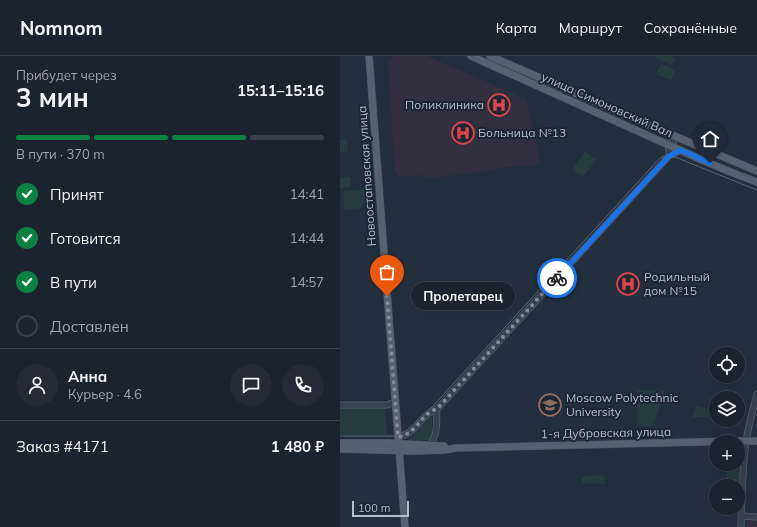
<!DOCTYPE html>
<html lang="ru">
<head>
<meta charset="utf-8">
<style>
  body { margin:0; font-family:Mulish,sans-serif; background:#242b36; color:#f1f3f6; height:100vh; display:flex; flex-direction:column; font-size:15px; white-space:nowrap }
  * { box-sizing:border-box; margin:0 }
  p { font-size:13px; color:#a0a4aa }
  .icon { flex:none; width:22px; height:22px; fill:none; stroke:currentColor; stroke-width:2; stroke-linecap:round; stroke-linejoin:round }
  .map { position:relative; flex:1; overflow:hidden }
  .details { display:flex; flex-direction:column; background:#1b232e; width:340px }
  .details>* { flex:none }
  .fabs { position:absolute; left:369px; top:291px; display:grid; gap:8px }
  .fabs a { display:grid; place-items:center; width:36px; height:36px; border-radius:50%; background:#1b232e; box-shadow:0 4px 16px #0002,0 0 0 1px #39404a; font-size:20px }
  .scale { position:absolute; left:12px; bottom:10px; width:57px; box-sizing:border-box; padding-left:4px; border:2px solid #b4bcc9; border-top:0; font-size:11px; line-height:14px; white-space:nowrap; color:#b4bcc9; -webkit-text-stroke:3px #1d2633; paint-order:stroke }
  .pin { position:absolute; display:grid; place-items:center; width:34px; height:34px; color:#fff; margin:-41px -17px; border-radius:50% 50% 50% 0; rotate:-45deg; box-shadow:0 0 4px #0007 }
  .pin .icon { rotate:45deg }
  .courier { position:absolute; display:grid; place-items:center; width:40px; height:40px; margin:-20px; border:3px solid #1a73e8; border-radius:50%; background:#fff; color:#222; box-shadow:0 1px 5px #0007 }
  .bubble { position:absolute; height:28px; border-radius:14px; background:#1b232e; box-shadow:0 4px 16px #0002,0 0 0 1px #39404a; font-size:13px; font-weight:700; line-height:28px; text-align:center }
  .headline em { font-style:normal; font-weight:700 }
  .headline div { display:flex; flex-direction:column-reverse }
  .headline { display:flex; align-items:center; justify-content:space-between; height:68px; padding:0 16px }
  h1 { font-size:26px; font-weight:700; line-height:30px }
  .bar { display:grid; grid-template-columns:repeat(4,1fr); gap:6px 4px; align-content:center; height:48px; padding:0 16px }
  .bar i { height:5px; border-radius:3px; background:#39404a }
  .bar .current { background:#0b8043 }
  .bar p { grid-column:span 4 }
  .line { display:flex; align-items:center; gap:10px; padding:0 16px; border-top:1px solid #39404a }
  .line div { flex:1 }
  .round { display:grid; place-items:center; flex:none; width:42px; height:42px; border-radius:21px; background:#242b36 }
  ol { padding:0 16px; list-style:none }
  li { display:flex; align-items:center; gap:12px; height:44px }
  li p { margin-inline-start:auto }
  li .icon { padding:4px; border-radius:50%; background:#0b8043; color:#fff; stroke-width:4 }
  li:last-child { color:#a0a4aa }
  li i { width:22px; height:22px; border:2px solid #39404a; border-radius:50% }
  header { display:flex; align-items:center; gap:24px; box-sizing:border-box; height:56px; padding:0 20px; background:#1b232e; border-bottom:1px solid #39404a }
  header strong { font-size:19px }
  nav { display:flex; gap:22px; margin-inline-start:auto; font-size:14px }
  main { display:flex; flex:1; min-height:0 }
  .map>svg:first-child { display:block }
</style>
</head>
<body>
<header>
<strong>Nomnom</strong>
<nav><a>Карта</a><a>Маршрут</a><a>Сохранённые</a></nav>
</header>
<main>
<section class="details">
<div class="headline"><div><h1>3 мин</h1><p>Прибудет через</p></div><em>15:11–15:16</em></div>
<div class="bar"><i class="current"></i><i class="current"></i><i class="current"></i><i></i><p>В пути · 370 m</p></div>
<ol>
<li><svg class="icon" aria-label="check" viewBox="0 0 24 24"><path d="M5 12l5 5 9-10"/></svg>Принят<p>14:41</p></li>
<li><svg class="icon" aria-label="check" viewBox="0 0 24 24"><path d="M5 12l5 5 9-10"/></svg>Готовится<p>14:44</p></li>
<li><svg class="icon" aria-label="check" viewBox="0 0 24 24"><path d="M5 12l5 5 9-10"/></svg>В пути<p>14:57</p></li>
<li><i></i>Доставлен</li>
</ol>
<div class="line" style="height:72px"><a class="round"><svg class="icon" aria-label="person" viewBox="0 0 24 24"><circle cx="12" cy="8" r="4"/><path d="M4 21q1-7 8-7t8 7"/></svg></a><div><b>Анна</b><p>Курьер · 4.6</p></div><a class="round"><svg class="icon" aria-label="chat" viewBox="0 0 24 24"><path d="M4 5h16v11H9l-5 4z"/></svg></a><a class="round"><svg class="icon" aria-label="phone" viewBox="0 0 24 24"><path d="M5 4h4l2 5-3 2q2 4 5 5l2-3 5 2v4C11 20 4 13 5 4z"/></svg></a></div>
<div class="line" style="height:52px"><div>Заказ #4171</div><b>1 480 ₽</b></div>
</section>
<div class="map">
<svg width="417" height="471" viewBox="0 0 417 471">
  <rect width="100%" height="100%" fill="#242f3e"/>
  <path fill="#32303f" d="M54,0h33l99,43 15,66 -35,2 -26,5 -50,6 -8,-3 -25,2v-4h-2l-7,-111z
    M408,464l9,1v6h-10z"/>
  <path fill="#263c3f" d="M316,0h16l4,2 -4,7 -17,-7z
    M321,8l15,6 -5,10 -15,-6z
    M0,84h7l1,11 -8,1z
    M245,96l11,8 -13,17 -11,-8z
    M10,121l1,10 -11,1v-10z
    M27,133l1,12 -10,8 -14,1 -1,-19z
    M297,334l27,1 -10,35h-17z
    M356,349l14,4 -2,8h-16z
    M0,350l45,1 2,28h-47z
    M92,359v20l-1,4 -3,1 -20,1z
    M398,394l3,1 -3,39v-4h-11v-13l-2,-2 1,-2h8v-5h4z
    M262,419l3,2v7l-24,-1 1,-5 4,-2z"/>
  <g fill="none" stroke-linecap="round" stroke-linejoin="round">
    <g stroke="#565f6c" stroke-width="7">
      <path id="minor" d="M329,100v-6l-2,-7 4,1 3,-3v-1l-3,-5
        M0,349h47l8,-3
        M58,381c19,-3 22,-23 39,-28l232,-253 12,-6
        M89,389c10,-10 7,-23 8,-36
        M401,460l16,1
        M401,471c1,-28 1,-56 5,-84 2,-17 7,-33 11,-49"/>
    </g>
    <g stroke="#414a57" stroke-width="8">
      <path id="major" d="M29,0l36,471
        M131,0l231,104 36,15 19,7
        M150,0l128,56 139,59
        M0,387h48l56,3
        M0,393l75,2 29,-1 12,-2 281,-7h20"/>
    </g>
    <use href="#minor" stroke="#38414e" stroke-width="5.5"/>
    <use href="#major" stroke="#56606e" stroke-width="7"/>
    <path stroke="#5a6575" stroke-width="1" d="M0,380h58l6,-1 6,-4 250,-273 4,-2 11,1 82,33"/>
  </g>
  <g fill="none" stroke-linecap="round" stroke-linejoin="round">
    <path stroke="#828b98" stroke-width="4" stroke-dasharray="0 7.2" d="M47,240l11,141c19,-3 22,-23 39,-28l120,-131"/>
    <path stroke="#1a73e8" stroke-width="5" d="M217,222l112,-122 12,-6 29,13"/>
  </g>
  <defs>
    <g id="hospital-ring" transform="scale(1.15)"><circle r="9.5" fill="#1d2633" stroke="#e0444e" stroke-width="1.5"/><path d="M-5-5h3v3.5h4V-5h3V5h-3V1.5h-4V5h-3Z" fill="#e0444e"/></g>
    <g id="university-ring" transform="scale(1.15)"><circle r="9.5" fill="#1d2633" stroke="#8d6e63" stroke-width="1.5"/><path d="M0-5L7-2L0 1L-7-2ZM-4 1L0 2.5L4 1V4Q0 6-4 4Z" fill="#8d6e63"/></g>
  </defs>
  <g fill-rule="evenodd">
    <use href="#hospital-ring" x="159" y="49"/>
    <use href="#hospital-ring" x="123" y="77"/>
    <use href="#hospital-ring" x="288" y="228"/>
    <use href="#university-ring" x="210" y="349"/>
  </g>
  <g text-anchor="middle" stroke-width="4" stroke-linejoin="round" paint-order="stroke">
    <g font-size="12" fill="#b4bcc9" stroke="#1d2633" text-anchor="start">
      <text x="144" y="53" text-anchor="end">Поликлиника</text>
      <text x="138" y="81">Больница №13</text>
      <text x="304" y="225">Родильный<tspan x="304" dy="14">дом №15</tspan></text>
      <text x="226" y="346">Moscow Polytechnic<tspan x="226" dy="14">University</tspan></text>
    </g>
    <g font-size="12" fill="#b4bcc9" stroke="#1d2633">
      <text transform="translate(267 49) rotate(24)" y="4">улица Симоновский Вал</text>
      <text transform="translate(27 120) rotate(-94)" y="4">Новоостаповская улица</text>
      <text transform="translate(266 377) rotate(-1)" y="4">1-я Дубровская улица</text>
    </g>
  </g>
</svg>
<div class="fabs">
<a><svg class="icon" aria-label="locate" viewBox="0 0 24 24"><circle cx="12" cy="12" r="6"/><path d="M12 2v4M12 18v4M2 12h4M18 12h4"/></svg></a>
<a><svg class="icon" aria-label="layers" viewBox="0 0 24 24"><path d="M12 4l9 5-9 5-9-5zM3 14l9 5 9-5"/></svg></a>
<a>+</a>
<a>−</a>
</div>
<div class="scale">100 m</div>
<div class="pin" style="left:47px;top:240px;background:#ea580c"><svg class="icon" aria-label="bag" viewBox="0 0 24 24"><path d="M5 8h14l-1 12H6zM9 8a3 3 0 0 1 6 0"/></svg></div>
<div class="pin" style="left:370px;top:107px;background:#1f2937"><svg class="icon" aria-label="home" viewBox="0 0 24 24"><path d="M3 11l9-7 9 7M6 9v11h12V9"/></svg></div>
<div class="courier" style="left:217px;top:222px"><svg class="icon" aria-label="bike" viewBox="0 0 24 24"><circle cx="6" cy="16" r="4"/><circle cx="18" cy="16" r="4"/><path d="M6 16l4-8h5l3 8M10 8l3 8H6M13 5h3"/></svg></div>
<div class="bubble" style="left:71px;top:226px;width:104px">Пролетарец</div>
</div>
</main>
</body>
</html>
